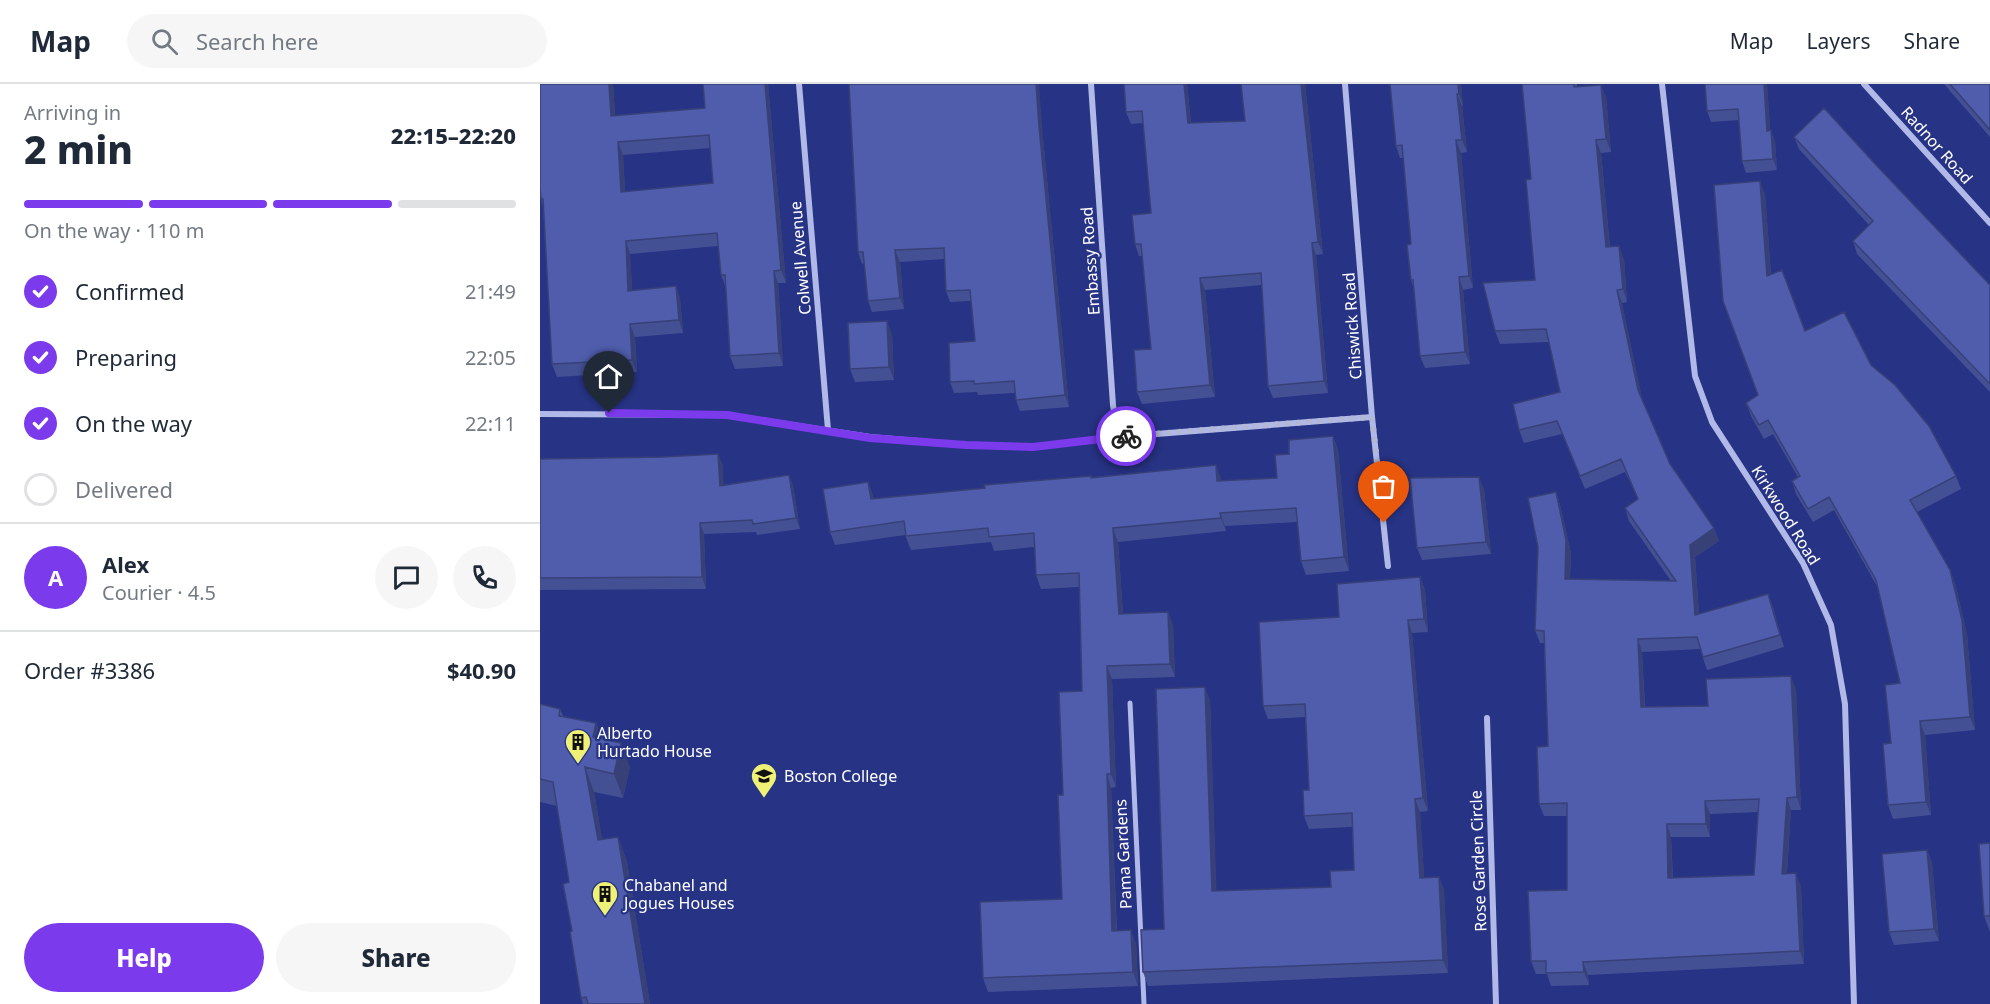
<!DOCTYPE html>
<html lang="en">
<head>
<meta charset="utf-8">
<style>
  body { margin:0; font-family:"Noto Sans",sans-serif; background:#f6f6f7; color:#1f2937; height:100vh; display:flex; flex-direction:column; font-size:22px; white-space:nowrap }
  * { box-sizing:border-box; margin:0 }
  p { font-size:20px; color:#747a83 }
  .icon { flex:none; width:33px; height:33px; fill:none; stroke:currentColor; stroke-width:2; stroke-linecap:round; stroke-linejoin:round }
  .map { position:relative; flex:1; overflow:hidden }
  .panel { display:flex; flex-direction:column; background:#fff; width:540px }
  .panel>* { flex:none }
  .pin { position:absolute; display:grid; place-items:center; width:51px; height:51px; color:#fff; margin:-62px -26px; border-radius:50% 50% 50% 0; rotate:-45deg; box-shadow:0 0 6px #0007 }
  .pin .icon { rotate:45deg }
  .courier { position:absolute; display:grid; place-items:center; width:60px; height:60px; margin:-30px; border:4px solid #7c3aed; border-radius:50%; background:#fff; color:#222; box-shadow:0 2px 8px #0007 }
  .headline em { font-style:normal; font-weight:800 }
  .headline div { display:flex; flex-direction:column-reverse }
  .headline { display:flex; align-items:center; justify-content:space-between; height:102px; padding:0 24px }
  h1 { font-size:39px; font-weight:800; line-height:45px }
  .bar { display:grid; grid-template-columns:repeat(4,1fr); gap:9px 6px; align-content:center; height:72px; padding:0 24px }
  .bar i { height:8px; border-radius:4px; background:#e0e1e3 }
  .bar .selected { background:#7c3aed }
  .bar p { grid-column:span 4 }
  .line { display:flex; align-items:center; gap:15px; padding:0 24px; border-top:2px solid #e0e1e3 }
  .line div { flex:1 }
  .round { display:grid; place-items:center; flex:none; width:63px; height:63px; border-radius:32px; background:#f6f6f7 }
  ol { padding:0 24px; list-style:none }
  li { display:flex; align-items:center; gap:18px; height:66px }
  li p { margin-inline-start:auto }
  li .icon { padding:6px; border-radius:50%; background:#7c3aed; color:#fff; stroke-width:4 }
  li:last-child { color:#747a83 }
  li i { width:33px; height:33px; border:3px solid #e0e1e3; border-radius:50% }
  .action { display:flex; gap:12px; margin-top:auto; padding:12px 24px }
  .action a { flex:1; height:69px; border-radius:36px; background:#7c3aed; color:#fff; font-size:24px; font-weight:800; line-height:69px; text-align:center }
  .action a+a { background:#f6f6f7; color:#1f2937 }
  header { display:flex; align-items:center; gap:36px; box-sizing:border-box; height:84px; padding:0 30px; background:#fff; border-bottom:2px solid #e0e1e3 }
  header strong { font-size:28px }
  nav { display:flex; gap:33px; margin-inline-start:auto; font-size:21px }
  .search { width:420px; height:54px; background:#f6f6f7; display:flex; align-items:center; gap:15px; box-sizing:border-box; padding:0 21px; border-radius:33px; color:#747a83; font-size:22px }
  main { display:flex; flex:1; min-height:0 }
  .map>svg:first-child { display:block }
</style>
</head>
<body>
<header>
<strong>Map</strong>
<div class="search"><svg class="icon" aria-label="search" viewBox="0 0 24 24"><circle cx="10" cy="10" r="6"/><path d="M15 15l6 6"/></svg>Search here</div>
<nav><a>Map</a><a>Layers</a><a>Share</a></nav>
</header>
<main>
<section class="panel">
<div class="headline"><div><h1>2 min</h1><p>Arriving in</p></div><em>22:15–22:20</em></div>
<div class="bar"><i class="selected"></i><i class="selected"></i><i class="selected"></i><i></i><p>On the way · 110 m</p></div>
<ol>
<li><svg class="icon" aria-label="check" viewBox="0 0 24 24"><path d="M5 12l5 5 9-10"/></svg>Confirmed<p>21:49</p></li>
<li><svg class="icon" aria-label="check" viewBox="0 0 24 24"><path d="M5 12l5 5 9-10"/></svg>Preparing<p>22:05</p></li>
<li><svg class="icon" aria-label="check" viewBox="0 0 24 24"><path d="M5 12l5 5 9-10"/></svg>On the way<p>22:11</p></li>
<li><i></i>Delivered</li>
</ol>
<div class="line" style="height:108px"><b class="round" style="background:#7c3aed;color:#fff">A</b><div><b>Alex</b><p>Courier · 4.5</p></div><a class="round"><svg class="icon" aria-label="chat" viewBox="0 0 24 24"><path d="M4 5h16v11H9l-5 4z"/></svg></a><a class="round"><svg class="icon" aria-label="phone" viewBox="0 0 24 24"><path d="M5 4h4l2 5-3 2q2 4 5 5l2-3 5 2v4C11 20 4 13 5 4z"/></svg></a></div>
<div class="line" style="height:78px"><div>Order #3386</div><b>$40.90</b></div>
<div class="action"><a>Help</a><a>Share</a></div>
</section>
<div class="map">
<svg width="1450" height="920" viewBox="0 0 1450 920">
  <rect width="100%" height="100%" fill="#273384"/>
  <g fill="none" stroke-linecap="round" stroke-linejoin="round">
    <path stroke="#b0b9e7" stroke-width="5" d="M590,619l14,301"/>
    <path stroke="#b0b9e7" stroke-width="6" d="M259,0l29,346
      M551,0l22,321 5,32
      M805,0l27,333 16,149
      M1122,0l33,292 17,46 91,141 28,62 14,79 9,300
      M1324,0l126,139
      M0,330l187,1 143,22 96,8 67,2 85,-10 254,-20
      M947,634l9,286"/>
  </g>
  <path fill="#445094" fill-rule="evenodd" d="M0,0h73l2,31 90,-7 -2,-24h65l18,199h-8l5,83 -48,3 -5,-13 -4,-68 -5,-13 -3,-29 -88,8 2,37 44,-5 4,13 3,34 -48,4 2,35 -80,5 -5,-13 -9,-157 -2,-8zM170,64l3,35 -88,9 -2,-37z
    M584,0h63l4,39 54,-2 -4,-37h64l18,170 -7,1 12,138 -55,5 -5,-12 -6,-101 -57,5 10,107 -73,7 -5,-12 14,-43 -9,-93h-3l-4,-12 16,-31 -8,-90 -12,1 -5,-12z
    M921,0l2,22h-1l5,46 -6,1 12,135 -10,2 7,74 -45,4 -5,-12 -6,-67 -3,-9v-36l-8,-86h-3l-4,-12z
    M982,0h55v3l29,10 5,55 -10,1 9,94 14,12 3,43 -5,1 20,96 28,65 44,64 5,13 -24,16 4,57 69,-20 5,13 11,40 -77,23 -7,-21 -58,3 3,55 63,-1 88,-17 5,121h-10l-4,63 14,13 3,78 -216,11 1,10 -38,1 -4,-12h-11l-5,-13 36,-71v-74h-23l-5,-12 9,-58 -4,-103h-4l-5,-13 21,-138 4,13 11,48 -1,26 101,2 -42,-60 -4,-13 13,-9 -13,-27 -40,17 -23,-55 -38,9 -5,-13 41,-38 -11,-50 -49,2 -5,-13 40,-51 -4,-101zM1218,728l-4,63 -81,3 -2,-41h39v-23z
    M1165,0h62l3,46 5,11 2,29 -31,3 -4,-12 -3,-41 -28,2 -4,-11z
    M1404,0h46v53z
    M1254,53l83,29 113,119v107l-133,-138 -4,-13 16,-16 -70,-76z
    M503,54l26,269 -49,4 -4,-11 -1,-7 -37,2 -1,-3 -23,1 -4,-11 25,-41 -4,-40 -21,1 -4,-11 -1,-32 -45,3 4,47 -32,3 -4,-11 -4,-38 -2,1 -4,-12z
    M1225,110l6,80 34,57 66,34 85,111 5,13 -44,23 33,58 5,13 12,51 8,96 -50,5 6,80 -38,4 -5,-14 3,-62 9,-60 -22,-95 -44,-78 -21,12 -17,-28 -4,-13 6,-4 -25,-43 -9,5 -13,-23 -5,-13 12,-7z
    M352,250l2,46 -39,2 -5,-13z
    M793,352l5,14 11,121 -43,4 -5,-14 -4,-39 -72,4 1,5 -108,11 5,72 45,-2 5,14 2,51 -63,2 4,108 -5,1 6,143 19,13 2,42 -150,6 -5,-14 79,-79 1,-104 19,-104 -3,-104 -38,2 -5,-14 -1,-28 -41,4 -3,-9 -80,8 -6,-15 -70,10 -5,-13 38,-50 6,17 342,-34 5,16 56,-3 12,-24z
    M0,375l183,6v20l66,-10 4,11 7,43 -43,6 -1,-3 -52,2 2,55 -166,1z
    M939,393l5,13 7,64 -69,6 -5,-12z
    M880,493l5,13 3,42 -16,1 16,178 -8,1 4,65h15l5,13 4,83 -300,13 -5,-14 21,-43 46,-229 6,191 115,-4 23,-17 -2,-43 -43,2 -5,-13 5,-26 -4,-73 -37,2 -5,-13 76,-89z
    M0,620l20,5 3,7 33,7 6,16 28,28 -7,31 -29,-6 8,48 16,-3 9,25 23,142h-67l-2,-6 -9,-67 -3,-49 -12,-76 -17,-4z
    M1450,759v89l-6,-16z
    M1387,766l5,13 7,78 -45,4 -5,-13z"/>
  <path fill="#374178" d="M69,0h4l3,44 -5,-12z
    M225,0h3l18,199 -5,-13z
    M496,0h3l4,54 26,269 -4,-12 -26,-269z
    M644,0h3l5,51 -4,-12z
    M761,0h4l18,170 -5,-12z
    M918,0h3l2,22 -4,-12z
    M1224,0h3l4,58 -4,-11z
    M1061,1l5,12 5,55 -5,-13z
    M917,10l5,12 5,46 -5,-12z
    M1231,46l4,11 2,29 -4,-11z
    M916,56l5,13 12,135 -4,-12z
    M1056,56l5,13 10,107 -5,-13z
    M78,58l5,13 3,50 -5,-13z
    M1220,97l5,13 7,95 -5,-13z
    M86,157l4,13 3,50 -5,-13z
    M772,159l4,12 12,138 -4,-12z
    M1079,162l5,13 3,43 -4,-13z
    M355,166l5,12 4,47 -4,-11z
    M234,187l4,12 5,83 -4,-13z
    M919,193l4,13 7,74 -5,-12z
    M660,194l5,12 10,107 -5,-12z
    M136,202l4,13 3,34 -4,-13z
    M1077,206l5,13 21,100 -5,-13z
    M347,237l5,13 2,46 -5,-13z
    M90,240l5,13 2,35 -5,-12z
    M793,352l5,14 11,121 -5,-14z
    M178,370l5,11 1,32 -4,-11z
    M676,381l5,13 1,17 -5,-14z
    M249,391l4,11 7,43 -4,-11z
    M939,393l5,13 7,64 -5,-12z
    M328,398l5,14 3,17 -5,-14z
    M1016,408l4,13 11,48 -2,39 -4,-13z
    M680,429l5,13 1,5 -5,-13z
    M160,439l4,11 2,55 -4,-12z
    M573,444l5,14 6,86 -5,-14z
    M1174,444l5,13 -24,16 5,71 -5,-13 -5,-70z
    M1410,486l5,13 12,51 8,96 -5,-13z
    M880,493l5,13 3,42 -4,-13z
    M1228,510l5,13 11,40 -4,-12z
    M628,528l5,14 2,51 -5,-13z
    M868,536l4,13 16,178 -5,-13z
    M1098,555l4,13 3,68 -4,-13z
    M567,582l5,13 4,108 -5,-13z
    M1251,592l5,13 5,121 -4,-13z
    M665,603l5,13 7,204 -5,-13z
    M1380,637l5,14 6,80 -5,-13z
    M56,639l9,25 -12,-11z
    M81,659l9,24 -7,31 -9,-24z
    M45,683l9,25 13,73 -9,-25z
    M567,690l4,14 6,156 -5,-13z
    M1247,714l4,12 -5,76 -4,-12z
    M875,715l5,13 5,79 -5,-13z
    M1165,717l5,13v23l-4,-13z
    M1127,740l4,13 2,54 -5,-13z
    M78,753l9,25 23,142h-5z
    M1387,766l5,13 7,78 -5,-12z
    M1256,789l5,13 3,78 -4,-13z
    M899,793l5,13 4,83 -5,-13z
    M591,846l5,14 2,42 -5,-14z
    M1043,878l5,13 1,10 -5,-13z"/>
  <path fill="#4f5dac" stroke="#374178" stroke-width="1.5" fill-rule="evenodd" d="M0,0h69l2,32 94,-8 -2,-24h62l16,186 -7,1 5,82 -49,3 -5,-81h-4l-4,-42 -91,8 2,50 48,-5 3,34 -49,4 2,36 -80,4 -9,-165h-2l-1,-11zM169,51l4,48 -92,9 -3,-50z
    M309,0h187l3,42 26,269 -49,5 -2,-19 -40,3v-3l-24,1 -1,-39 26,-2 -5,-51 -24,1 -2,-43 -49,2 5,48 -32,3 -5,-49h-5z
    M584,0h60l4,39 57,-2 -4,-37h60l17,158 -6,1 12,138 -56,5 -7,-113 -61,5 10,107 -73,7 -3,-42 17,-1 -10,-105h-6l-3,-29 19,-2 -9,-102 -16,1z
    M850,0h68l1,10h-2l5,46h-6l13,136 -10,1 6,75 -45,4 -7,-76h-2l-4,-35 4,-1 -9,-99 -6,1z
    M982,0h52v3l27,-2 5,54 -10,1 10,107 13,-1 4,43 -6,1 21,100 32,74 44,64 -24,17 5,70 73,-21 12,41 -77,22 -6,-20 -59,2 3,68 67,-1 -2,-27 85,-3 6,121 -10,1 -5,76 14,-1 4,78 -217,11 1,10 -38,1v-12h-15l-3,-70 39,-1v-87l-28,1 -2,-57 11,-1 -4,-115 -9,-1 3,-83 -10,-49 28,-6 10,48 -1,39 111,2 -51,-73 13,-9 -17,-40 -41,17 -23,-55 -38,9 -6,-26 47,-12 -14,-63 -51,2 -12,-48 52,-3 -9,-100 5,-1zM1219,715l-5,76 -86,3 -1,-54h39l-1,-23z
    M1165,0h59l3,47 4,-1 2,29 -31,2 -4,-52 -31,2z
    M1410,0h40v46z
    M1284,24l53,58 113,119v99l-137,-143 20,-20 -79,-84z
    M1220,97l7,95 15,-6 23,61 39,-19 27,53 24,20 34,41 27,50 -46,24 40,70 12,50 8,97 -50,4 6,81 -38,3 -5,-61 8,-1 -6,-58 15,-2 -24,-103 -47,-83 -21,12 -16,-28 8,-5 -32,-56 -9,5 -13,-22 12,-8 -35,-94 -9,-116z
    M347,237l2,46 -39,2 -2,-46z
    M793,352l11,121 -43,4 -5,-53 -76,5 1,5 -108,10 6,86 49,-2 2,52 -63,2 4,108h-4l5,157 19,-1 2,42 -150,6 -3,-76 82,-3 -4,-104h5l-4,-103 23,-1 -3,-118 -43,2 -2,-42 -45,4 -1,-9 -82,8 -2,-15 -74,11 -7,-43 45,-7 3,17 114,-11 -1,-3 107,-9v2l125,-13 1,16 60,-3 -2,-23 14,-1v-14z
    M178,370l2,32 69,-11 7,43 -43,6 -1,-4 -52,3 2,54 -162,1v-119l123,-2z
    M939,393l7,65 -69,6 -7,-70z
    M880,493l4,42 -16,1 15,178 -8,1 5,79 19,-1 4,83 -300,12 -2,-42 23,-1 -8,-240 49,-2 7,204 119,-4 -1,-16 24,-1 -2,-57 -48,3 -1,-26h6l-4,-86 -42,2 -4,-84 80,-5 -2,-33z
    M0,620l20,5 -1,7 37,7 -3,14 28,6 -7,31 -29,-7 13,73 20,-3 27,167h-57l-2,-7 -5,1 -11,-66 2,-1 -9,-47 6,-2 -16,-100 -13,-3z
    M1450,759v73h-6l-5,-72z
    M1387,766l7,79 -45,3 -7,-78z"/>
  <g fill="none" stroke-linecap="round" stroke-linejoin="round">
    <path stroke="#b3b8d4" stroke-width="6" stroke-dasharray="0 10.8" d="M586,352l246,-19 12,106"/>
    <path stroke="#7c3aed" stroke-width="8" d="M69,329l118,2 143,23 96,7 67,2 93,-11"/>
  </g>
  <defs>
    <g id="building-pin" transform="scale(1.35)"><path d="M0 17L-7.5 6A9.5 9.5 0 1 1 7.5 6Z" fill="#eff076" stroke="#273384"/><path d="M-4-6H4V6H1V3H-1V6H-4ZM-2.5-4.3h1.7v1.8h-1.7ZM.8-4.3h1.7v1.8H.8ZM-2.5-1h1.7V.8h-1.7ZM.8-1h1.7V.8H.8Z" fill="#111"/></g>
    <g id="university-pin" transform="scale(1.35)"><path d="M0 17L-7.5 6A9.5 9.5 0 1 1 7.5 6Z" fill="#eff076" stroke="#273384"/><path d="M0-5L7-2L0 1L-7-2ZM-4 1L0 2.5L4 1V4Q0 6-4 4Z" fill="#111"/></g>
  </defs>
  <g fill-rule="evenodd">
    <use href="#building-pin" x="38" y="658"/>
    <use href="#university-pin" x="224" y="692"/>
    <use href="#building-pin" x="65" y="810"/>
  </g>
  <g text-anchor="middle" stroke-width="4.5" stroke-linejoin="round" paint-order="stroke">
    <g font-size="16" fill="#fff" stroke="#273384">
      <text transform="translate(1397 61) rotate(48)" y="6">Radnor Road</text>
      <text transform="translate(260 174) rotate(-95)" y="6">Colwell Avenue</text>
      <text transform="translate(550 177) rotate(-94)" y="6">Embassy Road</text>
      <text transform="translate(812 242) rotate(-94)" y="6">Chiswick Road</text>
      <text transform="translate(1246 431) rotate(58)" y="6">Kirkwood Road</text>
      <text transform="translate(583 770) rotate(-93)" y="6">Pama Gardens</text>
      <text transform="translate(938 777) rotate(-92)" y="6">Rose Garden Circle</text>
    </g>
    <g font-size="16" fill="#fff" stroke="#273384" text-anchor="start">
      <text x="57" y="655">Alberto<tspan x="57" dy="18">Hurtado House</tspan></text>
      <text x="244" y="698">Boston College</text>
      <text x="84" y="807">Chabanel and<tspan x="84" dy="18">Jogues Houses</tspan></text>
    </g>
  </g>
</svg>
<div class="pin" style="left:844px;top:439px;background:#ea580c"><svg class="icon" aria-label="bag" viewBox="0 0 24 24"><path d="M5 8h14l-1 12H6zM9 8a3 3 0 0 1 6 0"/></svg></div>
<div class="pin" style="left:69px;top:329px;background:#1f2937"><svg class="icon" aria-label="home" viewBox="0 0 24 24"><path d="M3 11l9-7 9 7M6 9v11h12V9"/></svg></div>
<div class="courier" style="left:586px;top:352px"><svg class="icon" aria-label="bike" viewBox="0 0 24 24"><circle cx="6" cy="16" r="4"/><circle cx="18" cy="16" r="4"/><path d="M6 16l4-8h5l3 8M10 8l3 8H6M13 5h3"/></svg></div>
</div>
</main>
</body>
</html>
